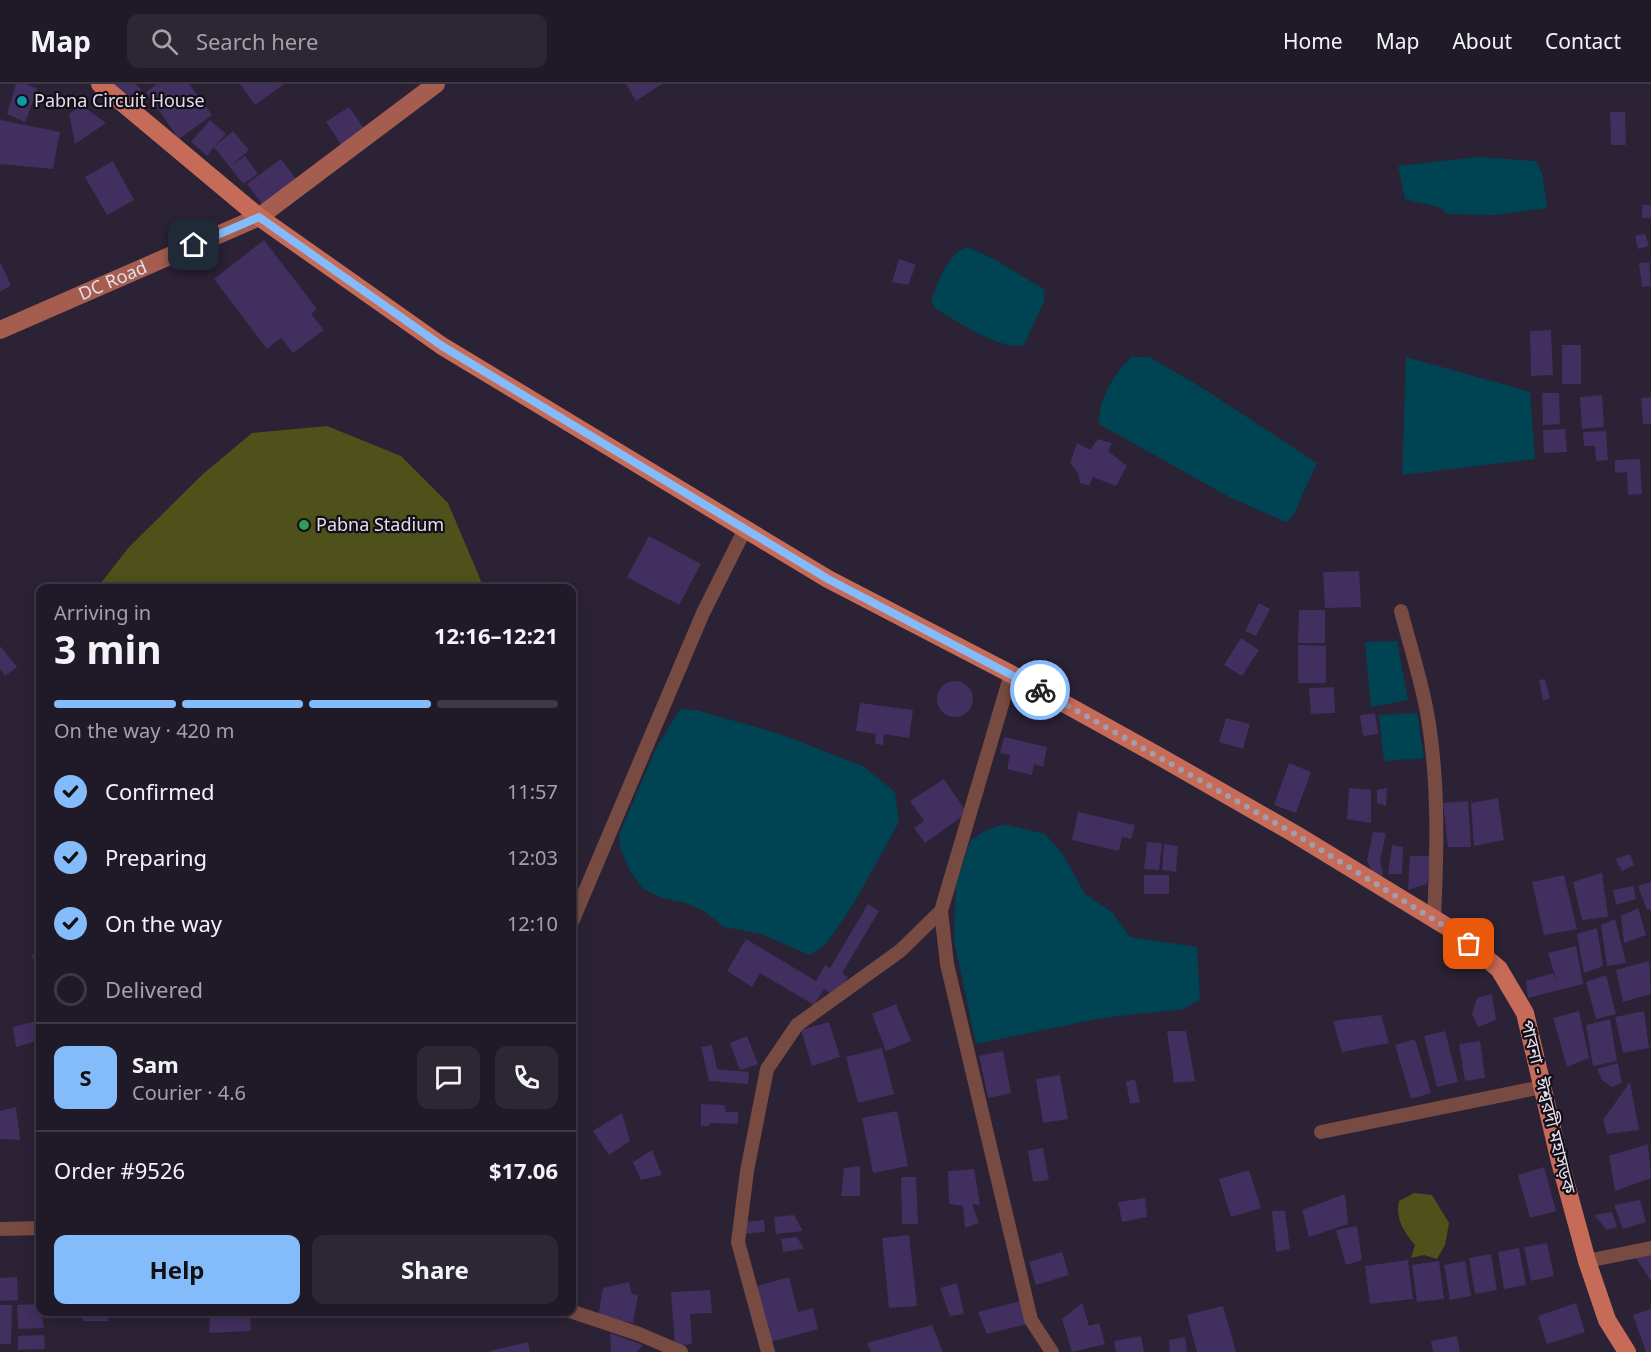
<!DOCTYPE html>
<html lang="en">
<head>
<meta charset="utf-8">
<style>
  body { margin:0; font-family:"Noto Sans","Noto Sans Bengali",sans-serif; background:#2d2734; color:#f1f3f6; height:100vh; display:flex; flex-direction:column; font-size:22px; white-space:nowrap }
  * { box-sizing:border-box; margin:0 }
  p { font-size:20px; color:#a2a1a8 }
  .icon { flex:none; width:33px; height:33px; fill:none; stroke:currentColor; stroke-width:2; stroke-linecap:round; stroke-linejoin:round }
  .map { position:relative; flex:1; overflow:hidden }
  .side { position:absolute; left:36px; top:500px; width:540px; height:732px; display:flex; flex-direction:column; background:#201a28; border-radius:12px; box-shadow:0 3px 15px #0003,0 0 0 2px #3d3845 }
  .side>* { flex:none }
  .pin { position:absolute; display:grid; place-items:center; width:51px; height:51px; color:#fff; margin:-26px; border-radius:12px; box-shadow:0 3px 9px #0006 }
  .courier { position:absolute; display:grid; place-items:center; width:60px; height:60px; margin:-30px; border:4px solid #84bcfb; border-radius:50%; background:#fff; color:#222; box-shadow:0 2px 8px #0007 }
  .summary em { font-style:normal; font-weight:700 }
  .summary div { display:flex; flex-direction:column-reverse }
  .summary { display:flex; align-items:center; justify-content:space-between; height:102px; padding:0 18px }
  h1 { font-size:39px; font-weight:700; line-height:45px }
  .bar { display:grid; grid-template-columns:repeat(4,1fr); gap:9px 6px; align-content:center; height:72px; padding:0 18px }
  .bar i { height:8px; border-radius:4px; background:#3d3845 }
  .bar .on { background:#84bcfb }
  .bar p { grid-column:span 4 }
  .line { display:flex; align-items:center; gap:15px; padding:0 18px; border-top:2px solid #3d3845 }
  .line div { flex:1 }
  .round { display:grid; place-items:center; flex:none; width:63px; height:63px; border-radius:12px; background:#2d2734 }
  ol { padding:0 18px; list-style:none }
  li { display:flex; align-items:center; gap:18px; height:66px }
  li p { margin-inline-start:auto }
  li .icon { padding:6px; border-radius:50%; background:#84bcfb; color:#111; stroke-width:4 }
  li:last-child { color:#a2a1a8 }
  li i { width:33px; height:33px; border:3px solid #3d3845; border-radius:50% }
  .action { display:flex; gap:12px; margin-top:auto; padding:12px 18px }
  .action a { flex:1; height:69px; border-radius:12px; background:#84bcfb; color:#111; font-size:24px; font-weight:700; line-height:69px; text-align:center }
  .action a+a { background:#2d2734; color:#f1f3f6 }
  header { display:flex; align-items:center; gap:36px; box-sizing:border-box; height:84px; padding:0 30px; background:#201a28; border-bottom:2px solid #3d3845 }
  header strong { font-size:28px }
  nav { display:flex; gap:33px; margin-inline-start:auto; font-size:21px }
  .search { width:420px; height:54px; background:#2d2734; display:flex; align-items:center; gap:15px; box-sizing:border-box; padding:0 21px; border-radius:12px; color:#a2a1a8; font-size:22px }
  .map>svg:first-child { display:block }
</style>
</head>
<body>
<header>
<strong>Map</strong>
<div class="search"><svg class="icon" aria-label="search" viewBox="0 0 24 24"><circle cx="10" cy="10" r="6"/><path d="M15 15l6 6"/></svg>Search here</div>
<nav><a>Home</a><a>Map</a><a>About</a><a>Contact</a></nav>
</header>
<div class="map">
<svg width="1651" height="1268" viewBox="0 0 1651 1268">
  <rect width="100%" height="100%" fill="#2b2235"/>
  <path fill="#4e5119" d="M327,342l74,30 47,47 36,85h-387l32,-41 74,-73 49,-41z
    M1414,1109l18,2 17,28 -4,22 -8,14 -13,-4 -13,3 4,-13c-11,-13 -20,-26 -16,-44z"/>
  <path fill="#004353" d="M1477,73l59,4 6,12 5,35 -53,7 -46,-1 -10,-7 -33,-8 -7,-33z
    M967,163l25,11 53,32 -1,11 -20,44c-24,6 -67,-24 -88,-36l-5,-8c7,-19 16,-47 36,-54z
    M1131,273h18l47,27 121,79 -24,53 -7,6 -55,-24 -132,-74c-1,-24 15,-50 32,-67z
    M1406,273l124,35 5,67 -133,16z
    M1397,557l11,59 -37,7 -6,-65z
    M680,625l16,1 81,23 86,33 32,26 4,30 -45,81 -28,41 -16,11 -49,-21 -37,-7 -20,-16 -18,-8 -24,-5 -19,-9 -13,-18 -10,-23 -1,-13 37,-87z
    M1417,629l7,45 -40,3 -5,-46z
    M1004,740l41,10 17,19 23,41 27,18 18,25 67,10 3,52 -16,10 -82,9 -126,26 -22,-104 2,-55 14,-44 14,-10z"/>
  <path fill="#402f5f" d="M16,0h10l12,5 -13,33 -18,-8z
    M111,0h24l6,5 -12,12z
    M157,0h32l23,31 -33,24 -33,-47z
    M240,0h44l-29,21z
    M626,0h36l-26,17z
    M81,21l25,18 -31,21 -6,-30z
    M349,23l17,24 -24,15 -16,-24z
    M1610,28h15l1,33h-15z
    M0,36l60,12 -7,37 -53,-5z
    M210,36l16,14 -12,13 19,-16 16,19 -17,15 13,-9 13,18 -15,10 -29,-37 -7,9 -16,-14z
    M281,75l18,24 -34,25 -18,-24z
    M113,77l21,39 -27,15 -22,-38z
    M1642,121h9v13h-9z
    M1645,150l4,12 -11,3 -3,-13z
    M264,156l53,69 -6,5 13,16 -31,23 -12,-15 -14,11 -53,-70z
    M899,175l17,6 -8,20 -16,-3z
    M0,178l11,23 -11,7z
    M1649,178l2,24 -9,1 -3,-24z
    M1551,246l2,45 -22,1 -1,-45z
    M1562,261h19v39h-19z
    M1542,309h17l1,31 -17,1z
    M1602,311l2,32 -22,2 -2,-32z
    M1651,313v27h-8l-2,-26z
    M1565,345l2,23 -23,1 -1,-23z
    M1606,347l2,29 -12,1 -1,-15h-11l-1,-14z
    M1098,355l14,4 -4,8 19,15 -11,20 -23,-9 -4,9 -9,-3 -2,-10 -8,-10 7,-20 13,7z
    M1640,375l2,35 -14,1 -1,-23 -12,1v-13z
    M649,452l52,28 -22,41 -52,-28z
    M1359,487l2,36 -36,1 -2,-36z
    M1259,519l11,6 -14,27 -11,-5z
    M1299,526h26v33h-27z
    M1241,554l18,12 -17,26 -18,-11z
    M1298,561l28,1v37h-28z
    M0,562l17,21 -12,9 -5,-7z
    M1545,595l5,19 -7,3 -4,-21z
    M937 615a18 18 0 1 1 36 0a18 18 0 1 1-36 0Z
    M1334,603l1,26 -24,1 -2,-26z
    M860,619l53,7 -4,28 -25,-4 -1,11 -8,-1 1,-10 -20,-3z
    M1375,629l3,21 -15,2 -3,-21z
    M1226,634l24,6 -7,25 -24,-7z
    M1004,653l43,10 -4,20 -9,-3 -2,11 -25,-6 3,-14 -10,-2z
    M1289,679l22,9 -15,41 -22,-8z
    M944,695l23,34 -42,30 -11,-15 10,-7 -14,-20z
    M1349,704l22,2v33l-24,-4z
    M1387,704l-1,18 -9,-3v-13z
    M1498,714l6,42 -30,6 -3,-43z
    M1468,717l3,46h-23l-5,-44z
    M1078,728l57,13 -4,14 -9,-2 -3,14 -47,-11z
    M1373,748l13,1 -6,27 3,15 -8,3 -8,-17z
    M1147,758l15,1 -3,27 -15,-1z
    M1164,760l14,2 -2,26 -14,-2z
    M1392,761l11,2 -1,27h-14z
    M1630,770l4,11 -12,6 -7,-12z
    M1410,772h21l-4,28 -19,6z
    M1602,789l6,44 -26,3 -9,-38z
    M1144,791h25v19h-25z
    M1564,791l13,54 -33,6 -12,-53z
    M1651,798v27l-4,1 -9,-24z
    M1633,802l3,13 -20,6 -3,-15z
    M868,820l11,7 -37,62 6,4 -12,20 -12,-8 -10,16 -54,-32 -8,14 -25,-16 19,-32 70,42 9,-16 5,3z
    M1638,824l8,27 -22,8 -3,-27z
    M1615,835l11,44 -19,3 -6,-41z
    M1597,844l6,38 -19,7 -7,-39z
    M1576,862l7,38 -55,14 -2,-17 27,-8 4,9 -9,-29z
    M40,869v28l-8,-26z
    M1649,877l2,33 -28,8 -7,-32z
    M1606,891l10,39 -20,5 -10,-37z
    M1492,910l4,26 -18,7 -6,-13 5,-16z
    M896,920l15,37 -25,10 -14,-37z
    M1579,927l10,47 -22,9 -14,-49z
    M1644,927l5,37 -26,5 -8,-36z
    M1381,931l8,28 -47,9 -9,-31z
    M1610,935l7,42 -24,5 -7,-41z
    M37,937l3,19 -24,7 -3,-20z
    M829,938l11,35 -28,9 -11,-36z
    M1167,947h19l9,50 -21,2z
    M1445,947l13,51 -21,5 -13,-51z
    M747,952l11,28 -18,6 -10,-27z
    M1415,955l16,54 -20,6 -16,-54z
    M1480,957l5,37 -20,3 -6,-37z
    M712,961l5,24 32,3 -1,12 -39,-3 -8,-34z
    M882,964l12,46 -36,9 -12,-46z
    M1003,967l8,42 -23,5 -9,-42z
    M1618,979l4,20 -10,4 -10,-7 -5,-11z
    M1060,991l8,44 -25,4 -7,-44z
    M1135,995l5,23 -10,2 -4,-22z
    M1630,998l9,48 -32,4 -4,-14z
    M701,1020l23,1 2,7h12v12l-29,-1v3h-8z
    M16,1023l4,33 -20,-1v-28z
    M897,1027l11,55 -35,7 -11,-55z
    M622,1029l8,28 -21,14 -16,-24z
    M1648,1060l3,34 -36,13 -6,-35z
    M1043,1064l6,32 -16,2 -5,-31z
    M652,1066l10,25 -21,5 -8,-18z
    M860,1082v30h-19l3,-28z
    M1544,1083l12,44 -26,7 -12,-43z
    M974,1085l6,36 -8,-1 7,19 -14,5 -2,-22 -14,-2 -1,-33z
    M1249,1086l12,38 -30,9 -12,-38z
    M901,1093h15l2,47h-16z
    M1345,1110l3,30 -39,13 -7,-27z
    M1145,1114l2,19 -25,5 -4,-20z
    M1640,1116l6,22 -23,7 -9,-24z
    M1272,1127h13l5,38 -14,3z
    M1612,1128l5,15 -10,3 -13,-15z
    M794,1131l9,16 -27,3 -2,-17z
    M764,1136l1,12 -22,2 2,-12z
    M1357,1142l5,34 -16,5 -10,-35z
    M909,1151l8,71 -28,2 -7,-70z
    M797,1153l7,12 -21,3 -2,-13z
    M1547,1159l7,33 -23,5 -7,-34z
    M1519,1164l7,37 -22,4 -6,-37z
    M1062,1168l7,23 -33,10 -7,-23z
    M1651,1168v29l-17,-26z
    M1491,1170l6,36 -22,4 -6,-36z
    M1408,1176l5,39 -43,5 -5,-38z
    M1439,1177l5,38 -27,3 -5,-37z
    M1465,1177l6,35 -21,4 -6,-35z
    M17,1193l1,23 -18,1v-23z
    M789,1193l9,35 15,-4 5,21 -51,14 -16,-55z
    M629,1198l3,12 6,1 -5,28 -35,-6 5,-29z
    M957,1199l7,31 -14,2 -10,-28z
    M710,1206l2,23 -22,1 2,30 -17,2 -4,-54z
    M1021,1217l6,23 -40,10 -9,-22z
    M1082,1219l7,23 10,-3 6,21 -33,8 -10,-33z
    M1576,1219l9,29 -38,12 -9,-28z
    M40,1220l4,24 -26,1 -1,-24z
    M0,1221h12l-1,39h-11z
    M1223,1222l13,46h-39l-10,-37z
    M1651,1225v43h-5l-13,-37z
    M81,1227h26l1,10h-25z
    M250,1230l1,17 -42,2 1,-18z
    M932,1241l11,27h-72l-4,-9z
    M610,1249l33,12 -6,7h-26z
    M44,1251l1,14 -27,1v-14z
    M1141,1252l3,16h-28l-2,-11z
    M1457,1252l3,16h-27l-2,-11z
    M1185,1253l2,15h-17l-1,-12z
    M528,1258l2,10h-40v-1z"/>
  <g fill="none" stroke-linecap="round" stroke-linejoin="round">
    <path stroke="#784b42" stroke-width="14" d="M1401,527c9,35 21,71 27,107 11,66 9,134 6,201
      M941,827l6,53 84,356 21,32
      M572,838l131,-309 42,-84
      M1321,1048l221,-45
      M0,1145l40,-1
      M1587,1177l64,-13
      M570,1227l69,23 42,18
      M768,1268l-30,-110 9,-71 20,-102 30,-44 103,-74 41,-40 70,-237"/>
    <path stroke="#a55d4f" stroke-width="18" id="s1" d="M0,246l259,-113 177,-133"/>
    <path stroke="#c76b59" stroke-width="18" d="M100,0l159,133 183,129 386,233 183,95 146,81 138,79 159,97 45,38 26,44 35,149 27,99 20,59 20,32"/>
  </g>
  <g fill="none" stroke-linecap="round" stroke-linejoin="round">
    <path stroke="#a39cab" stroke-width="6" stroke-dasharray="0 10.8" d="M1040,606l255,144 159,98 15,12"/>
    <path stroke="#84bcfb" stroke-width="8" d="M194,161l65,-28 183,129 386,233 212,111"/>
  </g>
  <circle fill="#0f9aa8" stroke="#120d16" stroke-width="2" cx="22" cy="17" r="6"/>
  <circle fill="#2e9e5b" stroke="#120d16" stroke-width="2" cx="304" cy="441" r="6"/>
  <g text-anchor="middle" stroke-width="4.5" stroke-linejoin="round" paint-order="stroke">
    <g font-size="18" fill="#e3ddea" stroke="#120d16" text-anchor="start">
      <text x="34" y="23">Pabna Circuit House</text>
      <text x="316" y="447">Pabna Stadium</text>
    </g>
    <g font-size="18" fill="#e3ddea" stroke="#120d16">
      <text dy="6" stroke="none"><textPath href="#s1" startOffset="123">DC Road</textPath></text>
      <text transform="translate(1548 1023) rotate(76)" y="6">পাবনা - ঈশ্বরদী মহাসড়ক</text>
    </g>
  </g>
</svg>
<div class="pin" style="left:1469px;top:860px;background:#ea580c"><svg class="icon" aria-label="bag" viewBox="0 0 24 24"><path d="M5 8h14l-1 12H6zM9 8a3 3 0 0 1 6 0"/></svg></div>
<div class="pin" style="left:194px;top:161px;background:#1f2937"><svg class="icon" aria-label="home" viewBox="0 0 24 24"><path d="M3 11l9-7 9 7M6 9v11h12V9"/></svg></div>
<div class="courier" style="left:1040px;top:606px"><svg class="icon" aria-label="bike" viewBox="0 0 24 24"><circle cx="6" cy="16" r="4"/><circle cx="18" cy="16" r="4"/><path d="M6 16l4-8h5l3 8M10 8l3 8H6M13 5h3"/></svg></div>
<section class="side">
<div class="summary"><div><h1>3 min</h1><p>Arriving in</p></div><em>12:16–12:21</em></div>
<div class="bar"><i class="on"></i><i class="on"></i><i class="on"></i><i></i><p>On the way · 420 m</p></div>
<ol>
<li><svg class="icon" aria-label="check" viewBox="0 0 24 24"><path d="M5 12l5 5 9-10"/></svg>Confirmed<p>11:57</p></li>
<li><svg class="icon" aria-label="check" viewBox="0 0 24 24"><path d="M5 12l5 5 9-10"/></svg>Preparing<p>12:03</p></li>
<li><svg class="icon" aria-label="check" viewBox="0 0 24 24"><path d="M5 12l5 5 9-10"/></svg>On the way<p>12:10</p></li>
<li><i></i>Delivered</li>
</ol>
<div class="line" style="height:108px"><b class="round" style="background:#84bcfb;color:#111">S</b><div><b>Sam</b><p>Courier · 4.6</p></div><a class="round"><svg class="icon" aria-label="chat" viewBox="0 0 24 24"><path d="M4 5h16v11H9l-5 4z"/></svg></a><a class="round"><svg class="icon" aria-label="phone" viewBox="0 0 24 24"><path d="M5 4h4l2 5-3 2q2 4 5 5l2-3 5 2v4C11 20 4 13 5 4z"/></svg></a></div>
<div class="line" style="height:78px"><div>Order #9526</div><b>$17.06</b></div>
<div class="action"><a>Help</a><a>Share</a></div>
</section>
</div>
</body>
</html>
